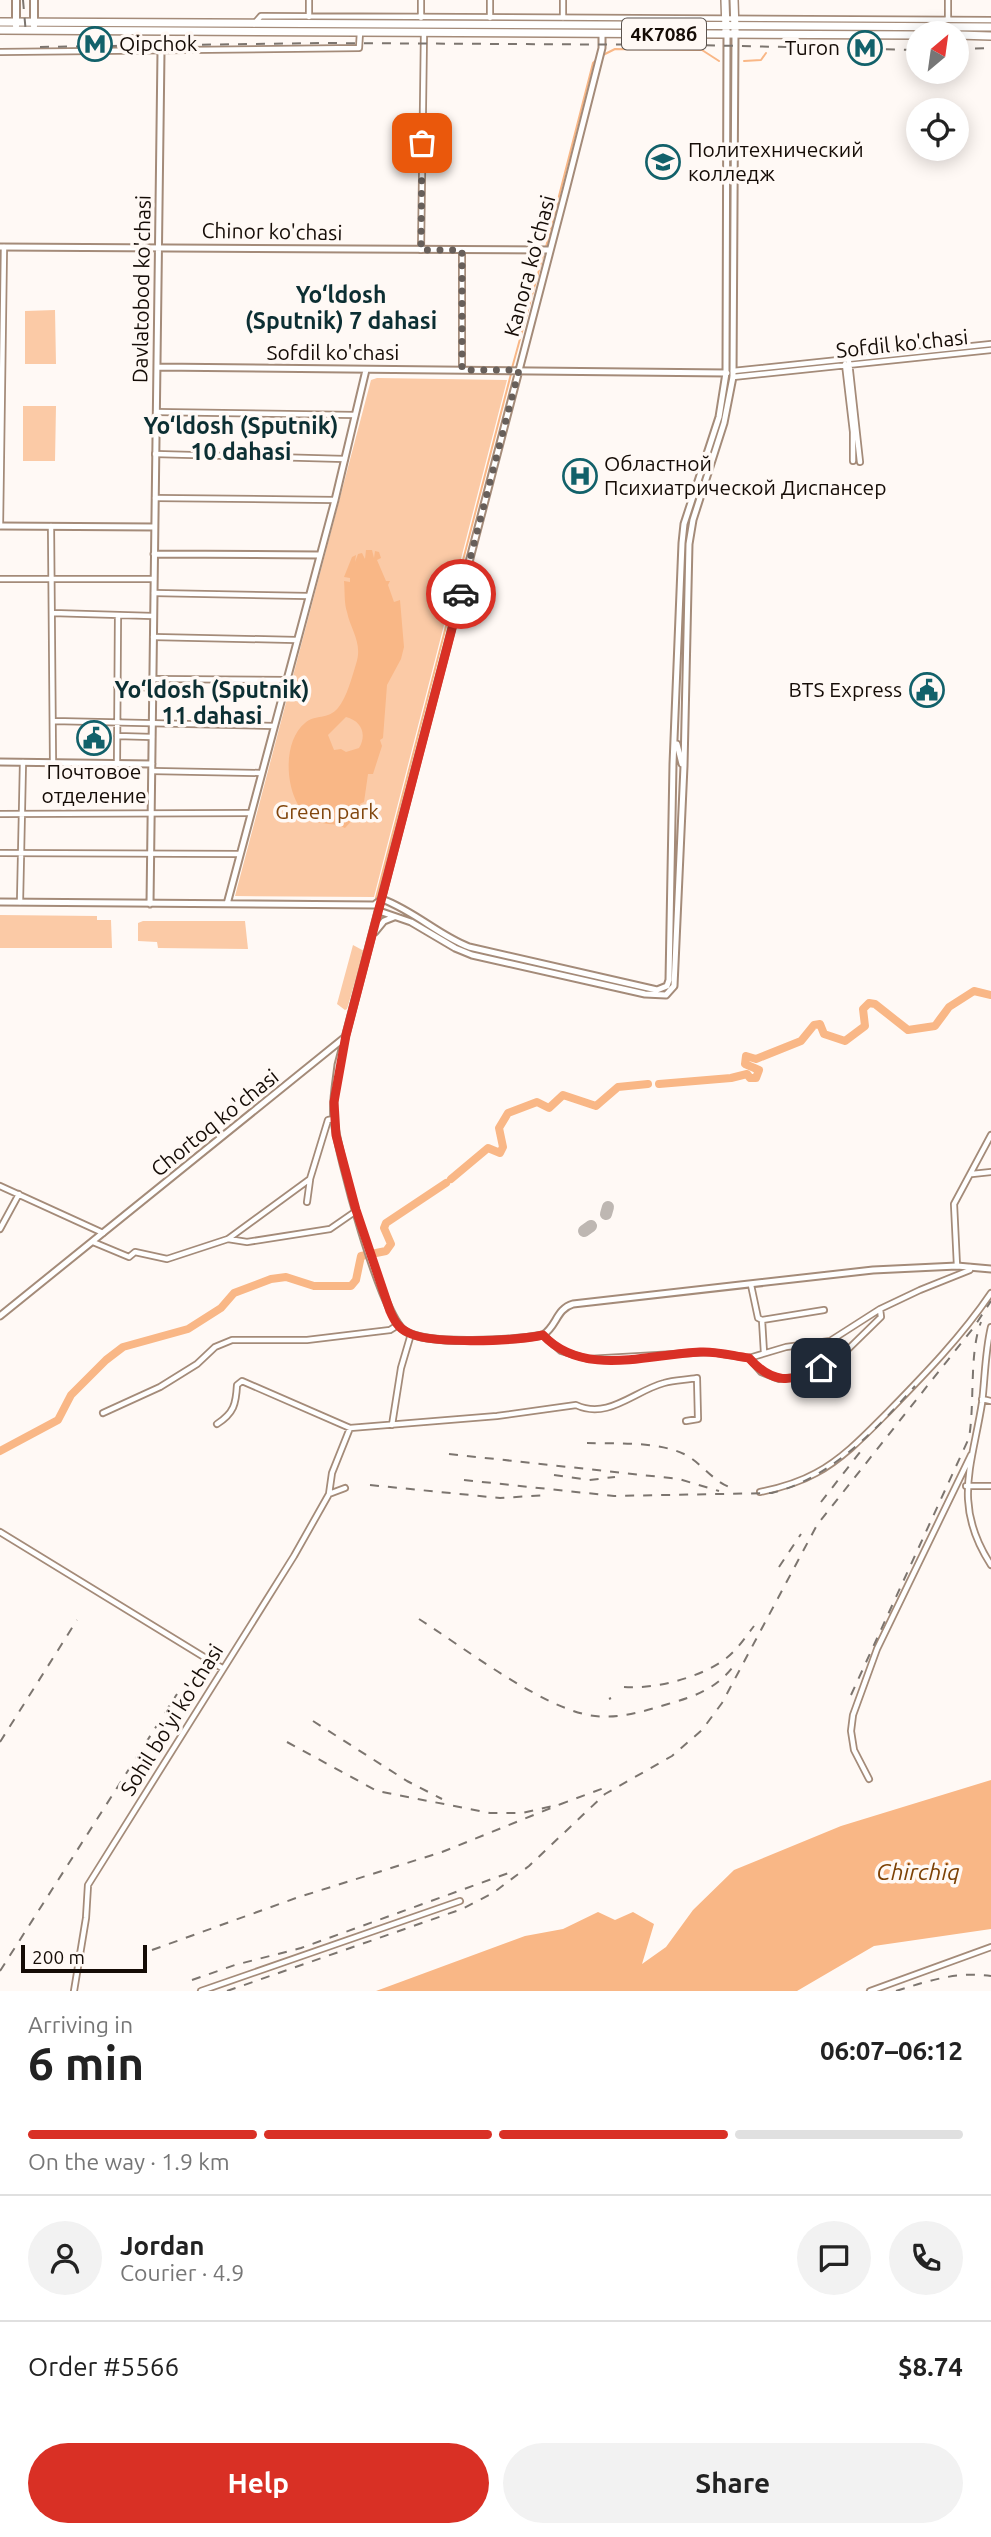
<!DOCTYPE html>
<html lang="en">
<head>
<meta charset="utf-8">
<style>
  body { margin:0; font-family:Ubuntu,sans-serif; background:#f2f2f2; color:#222; height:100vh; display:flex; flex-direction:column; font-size:26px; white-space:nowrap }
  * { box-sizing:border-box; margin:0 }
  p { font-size:23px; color:#767676 }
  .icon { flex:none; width:38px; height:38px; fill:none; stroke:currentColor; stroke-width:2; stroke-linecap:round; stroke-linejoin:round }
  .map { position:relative; height:1991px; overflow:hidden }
  .drawer { display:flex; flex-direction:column; background:#fff; flex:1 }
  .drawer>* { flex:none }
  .needle { width:46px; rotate:29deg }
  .buttons { position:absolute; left:906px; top:21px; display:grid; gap:14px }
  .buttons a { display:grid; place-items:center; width:63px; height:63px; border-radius:50%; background:#fff; box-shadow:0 4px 18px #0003; font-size:35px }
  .scale { position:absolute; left:21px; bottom:18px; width:126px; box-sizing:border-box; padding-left:7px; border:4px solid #150c06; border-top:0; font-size:19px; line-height:24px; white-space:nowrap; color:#150c06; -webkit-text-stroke:5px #fff9f5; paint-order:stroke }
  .pin { position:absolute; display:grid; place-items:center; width:60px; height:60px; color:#fff; margin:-30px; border-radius:14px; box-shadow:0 4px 10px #0006 }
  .courier { position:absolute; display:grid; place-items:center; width:70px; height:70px; margin:-35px; border:5px solid #d93025; border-radius:50%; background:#fff; color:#222; box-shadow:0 2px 9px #0007 }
  .summary em { font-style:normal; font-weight:600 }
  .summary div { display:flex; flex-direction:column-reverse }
  .summary { display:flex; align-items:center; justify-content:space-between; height:119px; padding:0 28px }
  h1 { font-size:46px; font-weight:600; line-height:52px }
  .bar { display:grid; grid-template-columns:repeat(4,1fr); gap:10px 7px; align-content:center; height:84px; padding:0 28px }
  .bar i { height:9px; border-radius:5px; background:#e0e0e0 }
  .bar .current { background:#d93025 }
  .bar p { grid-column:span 4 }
  .line { display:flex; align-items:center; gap:18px; padding:0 28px; border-top:2px solid #e0e0e0 }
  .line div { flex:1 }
  .round { display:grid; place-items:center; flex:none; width:74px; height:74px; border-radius:37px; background:#f2f2f2 }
  .primary-button { display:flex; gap:14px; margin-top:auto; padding:14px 28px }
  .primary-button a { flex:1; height:80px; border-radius:42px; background:#d93025; color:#fff; font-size:28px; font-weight:600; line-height:80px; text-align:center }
  .primary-button a+a { background:#f2f2f2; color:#222 }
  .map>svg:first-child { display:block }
</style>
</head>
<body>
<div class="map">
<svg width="991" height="1991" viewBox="0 0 991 1991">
  <rect width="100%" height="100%" fill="#fff9f5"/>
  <path fill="#fbcaa6" d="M55,310l1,54h-31v-53z
    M377,378l130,2 -133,517 -139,-1 136,-516z
    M23,406h33l-1,55h-32z
    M0,915l97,1v4h14l1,28h-112z
    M143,921h102l3,28 -90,-1 -1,-6 -19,-1v-18z
    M353,945l11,6 -17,58 -2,1 -8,-6z"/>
  <path fill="#f9b786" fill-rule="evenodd" d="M366,550h6l2,8 1,-7 4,1 2,6 -4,2 9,21h4l-2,4 6,17 6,-2 4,47 -3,12 -14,26 -4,53 -3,2 2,6 -9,28h-5l-4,28 -4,2 -1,6 4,6h-7l-11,12c-10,-6 -23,-2 -34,-9 -26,-17 -31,-76 -6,-96 10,-9 23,-3 33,-15 9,-11 14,-31 18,-44 7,-21 -5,-33 -9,-52 -3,-9 -2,-20 -3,-31l6,1v-4l-6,-1 8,-20 4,-2 -1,7 3,-8 4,-1 3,6zM346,717c16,4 21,18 13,31l-13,4 -5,-3 -7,1 -6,-15z
    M991,1780v149l-117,17 -77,45h-421l149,-55 38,-7 35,-17 17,8 18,-8 21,12 -12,40 24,-17 27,-37 41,-40 107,-44z"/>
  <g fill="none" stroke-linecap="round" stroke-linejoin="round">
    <path stroke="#f9b786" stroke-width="2" d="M603,55l12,-6 87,1 17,11
      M744,61l17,-1 5,-7
      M546,247l47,-184 3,-3
      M512,368l32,-116
      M376,898l135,-524"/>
    <path stroke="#f9b786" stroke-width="8" d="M659,1084l72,-6 16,-4 3,4h6l3,-8 -14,-6 1,-8 10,3 45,-18 13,-16 6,-1 4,10 21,7 20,-15 -2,-17 6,-6 6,1 33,26 27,-4 14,-19 25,-16 17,4
      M451,1179l37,-31 12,5 3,-6 -4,-19 9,-15 29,-11 12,6 14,-13 33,11 22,-19 30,-3
      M0,1451l58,-31 13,-25 35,-35 17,-13 65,-18 33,-21 13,-15 37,-14 15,-2 28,9h37l5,-6 5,-24 25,-5 5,-7 -7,-16 2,-5 60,-40"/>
    <path stroke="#beb7b2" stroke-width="12" d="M606,1214l2,-7
      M584,1231l7,-5"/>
    <g stroke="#a48b79" stroke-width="8">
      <path id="minor" d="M490,0v18
        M309,17v-17
        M421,18v-18
        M563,18v-18
        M948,20v-20
        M254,24l7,-8 730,4
        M0,52l359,-4 1,-16
        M421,250l3,-218
        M849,362l11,100
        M845,364l8,68v29
        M462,370v-120
        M733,371l258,-27
        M733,377l258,-27
        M156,412l199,3
        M155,454l190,5
        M155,498l180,2
        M0,526l4,-279
        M51,526l2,236
        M0,579h154
        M154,593l154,3
        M52,613l101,3
        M153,637l143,3
        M153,679l133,1
        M117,686l36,2
        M53,721l221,5
        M117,736l35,1
        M117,763l1,-148
        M152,771l109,2
        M0,814l251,-1
        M0,853l240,1
        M20,902l3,-140
        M972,1174l19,-2
        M0,1186l103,47
        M307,1202l3,-22
        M0,1229l19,-35
        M228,1239l19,3 83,-13 26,-18
        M93,1242l36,15 6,-5 32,7 61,-20 82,-60 18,-59 6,-1
        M957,1266l-3,-62 37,-69
        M751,1285l7,33 4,2 2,33
        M762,1320l62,-10
        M991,1327c-6,25 -6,51 -9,76 -10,63 -30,102 9,162
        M543,1335l18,16 27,8 122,-7 39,6 12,14 18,7 26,-3 31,-15 45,-44 -1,-8 40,-19 50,-20v-3
        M749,1358l37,-11 44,-6 50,-32
        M982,1399l9,2
        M103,1413l57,-26 37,-23 18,-17 17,-7h75l83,-10 8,-5
        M217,1424c17,-11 19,-20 20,-39l5,-4 108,47 147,-12 79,-11c32,15 58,-14 88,-22 10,-3 22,-3 33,-5l1,41 -12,2
        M392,1425l9,-57 10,-34
        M966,1486h25
        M760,1492c20,-4 38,-9 56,-19 28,-15 51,-40 73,-62 36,-37 73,-75 102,-118
        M329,1494l3,-21 18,-45
        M0,1532l222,136
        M869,1779l-15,-29 -3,-19 2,-16 24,-66 94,-194
        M74,1991l12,-73 2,-33 206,-329 35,-62 16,-6
        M201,1991l259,-90
        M870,1991l121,-44"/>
    </g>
    <g stroke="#a48b79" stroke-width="9">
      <path id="tertiary" d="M602,33v15l-36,142 -228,875c-2,18 -6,36 -4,54 3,33 47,197 71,212 22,15 111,9 138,4 14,-9 13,-26 30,-31l300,-34 84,-4 34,3
        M0,247l550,3
        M157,367l570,6
        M0,526l154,1
        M154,554l165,1
        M677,744l5,20
        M0,762l152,2
        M0,902l374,3 8,-6c34,13 56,36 87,48l188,43 10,-4 2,-6 4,-216 9,-221 2,-19 35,-107 7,-44 1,-339
        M150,904l11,-852
        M227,904l108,-404 31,-130
        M379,911l32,11 44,26 17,7 173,39 21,1 8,-9 10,-220 5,-222 4,-24 31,-97 9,-46 2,-343
        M375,932l9,-11 10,-4
        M0,1316l344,-278"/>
    </g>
    <g stroke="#a48b79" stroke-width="10">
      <path id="secondary" d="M16,26v-26
        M34,26v-26"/>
    </g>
    <g stroke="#a48b79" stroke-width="10">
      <path id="primary" d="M725,0l1,30
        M734,0l1,30
        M0,22l991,5
        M0,30l919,5
        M957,35l34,1"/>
    </g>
    <use href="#minor" stroke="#fff" stroke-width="4.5"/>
    <use href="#tertiary" stroke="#fff" stroke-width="5"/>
    <use href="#secondary" stroke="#fff" stroke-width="6"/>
    <use href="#primary" stroke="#fff" stroke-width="7"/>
    <path stroke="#7c756f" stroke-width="2" stroke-dasharray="9 9" stroke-linecap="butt" d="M23,0l3,34
      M40,47l282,-4 374,2 223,5
      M957,49l34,-1
      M587,1443c30,1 69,-2 97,11 18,9 29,28 48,34
      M449,1454l230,25 40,12
      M554,1475l35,5 26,-3
      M464,1480l150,16 158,-3c59,-15 104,-63 143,-107
      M370,1485l130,13 47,-3
      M821,1502l43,-55
      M779,1567l22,-33
      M419,1619c44,28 127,92 176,97 26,3 49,-5 73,-12 28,-8 50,-16 67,-40
      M624,1687c30,2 71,-8 97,-25 14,-9 23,-23 33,-36
      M851,1695l118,-257c6,-36 0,-85 12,-116
      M609,1699l2,-1
      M313,1721l94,60 35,18
      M0,1742l77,-122
      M287,1742l90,49 113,22h32l39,-9 43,-16
      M152,1950l144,-52 146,-46 119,-48
      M0,1971l177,-277
      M192,1980l43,-15 66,-17 213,-77
      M227,1991l235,-82 31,-16 36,-27 76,-72 67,-38 30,-26 20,-27 95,-178 157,-198 17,-26
      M896,1991c32,-10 61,-20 95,-15"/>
  </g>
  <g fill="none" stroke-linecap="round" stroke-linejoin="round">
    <path stroke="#675f5a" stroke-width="7" stroke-dasharray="0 12.6" d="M422,143l-1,107h41v120h57l-58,224"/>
    <path stroke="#d93025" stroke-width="9" d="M461,594l-115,441 -12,67 2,33 20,75 34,101c4,9 8,17 17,21 22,13 109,9 136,3 40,43 106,19 157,17 17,-1 33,4 49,6 23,26 42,25 72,10"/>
  </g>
  <defs>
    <g id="metro-ring" transform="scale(1.75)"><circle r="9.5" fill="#fff9f5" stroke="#12616a" stroke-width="1.5"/><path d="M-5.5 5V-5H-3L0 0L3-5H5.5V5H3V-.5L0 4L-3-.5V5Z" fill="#12616a"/></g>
    <g id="university-ring" transform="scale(1.75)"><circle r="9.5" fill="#fff9f5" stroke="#12616a" stroke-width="1.5"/><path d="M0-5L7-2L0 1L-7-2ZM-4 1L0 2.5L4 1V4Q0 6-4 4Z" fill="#12616a"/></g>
    <g id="hospital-ring" transform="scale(1.75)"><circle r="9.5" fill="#fff9f5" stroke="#12616a" stroke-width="1.5"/><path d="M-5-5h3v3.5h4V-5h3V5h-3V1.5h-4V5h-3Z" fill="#12616a"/></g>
    <g id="civic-ring" transform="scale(1.75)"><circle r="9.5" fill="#fff9f5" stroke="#12616a" stroke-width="1.5"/><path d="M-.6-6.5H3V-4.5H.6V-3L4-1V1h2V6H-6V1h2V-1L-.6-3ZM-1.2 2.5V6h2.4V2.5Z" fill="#12616a"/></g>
  </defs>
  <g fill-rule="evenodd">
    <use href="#metro-ring" x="95" y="44"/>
    <use href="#metro-ring" x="865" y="48"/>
    <use href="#university-ring" x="663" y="162"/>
    <use href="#hospital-ring" x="580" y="476"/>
    <use href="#civic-ring" x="927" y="690"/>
    <use href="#civic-ring" x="94" y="738"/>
  </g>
  <g text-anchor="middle" stroke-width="7" stroke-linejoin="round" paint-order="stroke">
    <rect fill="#fff9f5" stroke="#5b534e" stroke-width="2" x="622" y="18.5" width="84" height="31" rx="5"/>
    <g font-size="19" font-weight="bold" fill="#150c06">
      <text x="664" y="41">4К708б</text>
    </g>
    <g font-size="21" fill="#150c06" stroke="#fff9f5" text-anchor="start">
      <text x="119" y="51">Qipchok</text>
      <text x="840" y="55" text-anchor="end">Turon</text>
      <text x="688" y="157">Политехнический<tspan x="688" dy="24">колледж</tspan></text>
      <text x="604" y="471">Областной<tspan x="604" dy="24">Психиатрической Диспансер</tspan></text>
      <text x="902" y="697" text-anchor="end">BTS Express</text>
      <text x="94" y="779" text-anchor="middle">Почтовое<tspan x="94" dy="24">отделение</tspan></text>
    </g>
    <g font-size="21" fill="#150c06" stroke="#fff9f5">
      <text transform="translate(272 232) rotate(1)" y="7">Chinor ko'chasi</text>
      <text transform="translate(530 266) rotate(-75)" y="7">Kanora ko'chasi</text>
      <text transform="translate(142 289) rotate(-89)" y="7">Davlatobod ko'chasi</text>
      <text transform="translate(902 344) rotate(-6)" y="7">Sofdil ko'chasi</text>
      <text x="333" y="360">Sofdil ko'chasi</text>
      <text transform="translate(215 1123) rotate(-39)" y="7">Chortoq ko'chasi</text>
      <text transform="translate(172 1720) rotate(-58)" y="7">Sohil bo'yi ko'chasi</text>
    </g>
    <g font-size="21" fill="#81450c" stroke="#fff9f5">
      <text x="327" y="819">Green park</text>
    </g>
    <g font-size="23" font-weight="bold" fill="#0c2f33" stroke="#fff9f5">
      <text x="341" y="303">Yo‘ldosh<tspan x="341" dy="26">(Sputnik) 7 dahasi</tspan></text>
      <text x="241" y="434">Yo‘ldosh (Sputnik)<tspan x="241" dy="26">10 dahasi</tspan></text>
      <text x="212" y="698">Yo‘ldosh (Sputnik)<tspan x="212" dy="26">11 dahasi</tspan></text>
    </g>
    <g font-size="23" font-style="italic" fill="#7c4104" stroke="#fff9f5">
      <text x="918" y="1880">Chirchiq</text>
    </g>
  </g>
</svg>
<div class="buttons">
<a><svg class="needle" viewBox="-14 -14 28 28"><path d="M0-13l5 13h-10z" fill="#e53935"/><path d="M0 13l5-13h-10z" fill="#767676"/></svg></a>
<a><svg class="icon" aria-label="locate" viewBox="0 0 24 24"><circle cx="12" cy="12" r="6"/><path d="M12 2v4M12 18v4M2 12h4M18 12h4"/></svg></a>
</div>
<div class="scale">200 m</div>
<div class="pin" style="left:422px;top:143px;background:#ea580c"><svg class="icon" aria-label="bag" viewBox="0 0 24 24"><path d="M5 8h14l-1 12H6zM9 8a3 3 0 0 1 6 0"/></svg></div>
<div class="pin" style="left:821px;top:1368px;background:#1f2937"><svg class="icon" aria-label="home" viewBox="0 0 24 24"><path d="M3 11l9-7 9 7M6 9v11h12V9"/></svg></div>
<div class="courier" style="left:461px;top:594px"><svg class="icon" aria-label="car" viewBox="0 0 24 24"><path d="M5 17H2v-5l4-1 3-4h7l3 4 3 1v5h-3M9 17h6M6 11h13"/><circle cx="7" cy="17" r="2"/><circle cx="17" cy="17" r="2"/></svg></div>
</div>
<section class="drawer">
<div class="summary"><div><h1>6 min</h1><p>Arriving in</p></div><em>06:07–06:12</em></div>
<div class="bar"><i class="current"></i><i class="current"></i><i class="current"></i><i></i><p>On the way · 1.9 km</p></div>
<div class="line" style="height:126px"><a class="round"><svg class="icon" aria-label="person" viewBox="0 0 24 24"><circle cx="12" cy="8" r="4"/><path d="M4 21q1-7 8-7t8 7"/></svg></a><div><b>Jordan</b><p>Courier · 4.9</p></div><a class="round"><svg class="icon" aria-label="chat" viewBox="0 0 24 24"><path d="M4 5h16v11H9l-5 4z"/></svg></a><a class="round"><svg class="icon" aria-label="phone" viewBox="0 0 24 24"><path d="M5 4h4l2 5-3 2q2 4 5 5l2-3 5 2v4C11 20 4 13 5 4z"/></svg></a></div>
<div class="line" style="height:91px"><div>Order #5566</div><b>$8.74</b></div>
<div class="primary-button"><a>Help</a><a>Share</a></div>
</section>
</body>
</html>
